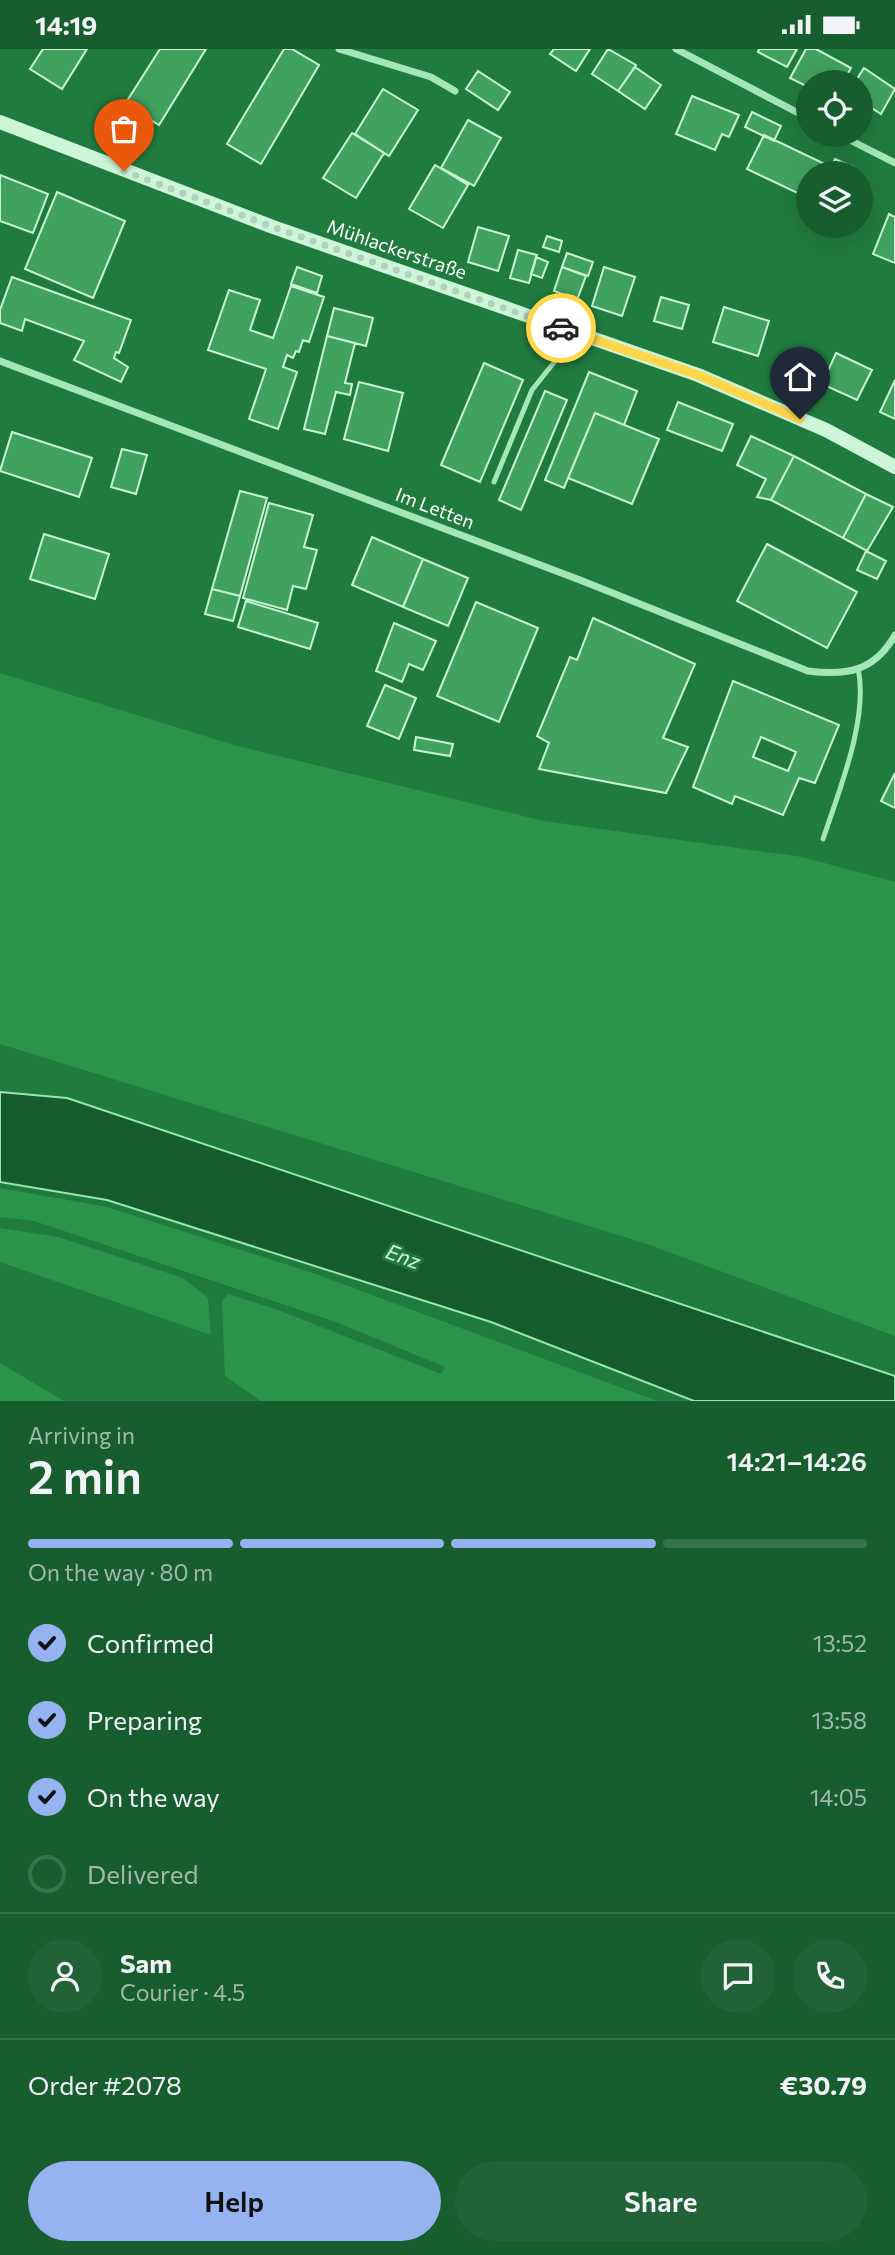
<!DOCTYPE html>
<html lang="en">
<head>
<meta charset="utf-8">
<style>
  body { margin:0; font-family:Commissioner,sans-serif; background:#216336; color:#f1f3f6; height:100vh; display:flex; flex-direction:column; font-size:26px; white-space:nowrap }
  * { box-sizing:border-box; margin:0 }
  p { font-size:23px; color:#9fbaaa }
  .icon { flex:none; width:38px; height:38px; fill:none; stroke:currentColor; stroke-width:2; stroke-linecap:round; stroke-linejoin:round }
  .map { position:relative; height:1352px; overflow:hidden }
  .sheet { display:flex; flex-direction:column; background:#185d2e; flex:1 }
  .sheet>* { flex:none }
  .buttons { position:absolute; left:796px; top:21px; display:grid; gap:14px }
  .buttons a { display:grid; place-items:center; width:77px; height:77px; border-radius:50%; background:#185d2e; box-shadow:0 7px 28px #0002; font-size:35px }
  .pin { position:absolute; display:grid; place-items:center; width:60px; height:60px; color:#fff; margin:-72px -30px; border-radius:50% 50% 50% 0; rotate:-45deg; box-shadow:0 0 7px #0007 }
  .pin .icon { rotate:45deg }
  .courier { position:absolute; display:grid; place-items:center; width:70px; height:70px; margin:-35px; border:5px solid #ffd54a; border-radius:50%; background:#fff; color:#222; box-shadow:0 2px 9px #0007 }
  .head em { font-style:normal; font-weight:600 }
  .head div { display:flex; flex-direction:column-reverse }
  .head { display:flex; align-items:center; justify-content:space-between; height:119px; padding:0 28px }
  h1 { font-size:46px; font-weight:600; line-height:52px }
  .bar { display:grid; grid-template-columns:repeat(4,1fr); gap:10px 7px; align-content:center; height:84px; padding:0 28px }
  .bar i { height:9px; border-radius:5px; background:#36724a }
  .bar .current { background:#95b2f1 }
  .bar p { grid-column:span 4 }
  .line { display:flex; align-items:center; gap:18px; padding:0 28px; border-top:2px solid #36724a }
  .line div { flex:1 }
  .round { display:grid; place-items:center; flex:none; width:74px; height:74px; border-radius:37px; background:#216336 }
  ol { padding:0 28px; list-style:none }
  li { display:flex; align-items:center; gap:21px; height:77px }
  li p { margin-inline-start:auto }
  li .icon { padding:7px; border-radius:50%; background:#95b2f1; color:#111; stroke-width:4 }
  li:last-child { color:#9fbaaa }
  li i { width:38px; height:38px; border:4px solid #36724a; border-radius:50% }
  .button { display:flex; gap:14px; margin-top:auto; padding:14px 28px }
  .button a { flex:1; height:80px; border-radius:42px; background:#95b2f1; color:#111; font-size:28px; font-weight:600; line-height:80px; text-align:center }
  .button a+a { background:#216336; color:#f1f3f6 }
  .status { display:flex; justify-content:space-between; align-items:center; height:49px; padding:0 35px; background:#185d2e; direction:ltr }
  .status svg { height:19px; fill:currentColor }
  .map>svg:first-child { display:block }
</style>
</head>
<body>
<div class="status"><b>14:19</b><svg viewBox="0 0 49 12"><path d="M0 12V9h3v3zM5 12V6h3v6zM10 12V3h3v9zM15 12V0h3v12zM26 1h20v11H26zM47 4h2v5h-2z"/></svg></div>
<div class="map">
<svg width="895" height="1352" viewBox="0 0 895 1352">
  <rect width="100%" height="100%" fill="#207c3e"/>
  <path fill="#2a944b" d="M0,624l234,72 310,76 258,36 93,25v454l-245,-91 -650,-201z
    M0,1139l107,19 206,66 344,128h-396l-36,-25 -3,-74 6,-8 50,16 163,64 4,-7 -109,-45 -302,-101 -34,-4z
    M0,1179l58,9 125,41 25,20 3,37 -211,-73z
    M0,1314l64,38h-64z"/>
  <path fill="#165c2d" stroke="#97e7ae" stroke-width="2" d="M0,1043l67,6 828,278v25h-201l-203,-79 -384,-122 -107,-18z"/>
  <path fill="#41a15f" stroke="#c7f5d5" stroke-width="2" fill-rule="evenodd" d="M43,0h44l-25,40 -32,-20z
    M160,0h46l-47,76 -34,-21z
    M284,0h8l27,16 -58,99 -34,-20z
    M554,0h36l-14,22 -26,-17z
    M608,0l28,16 -18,26 -26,-17z
    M759,0h38l-10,18 -29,-15z
    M806,0h10l35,19 -8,14h-35v5l-18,-9z
    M635,18l26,18 -16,24 -27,-18z
    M864,19l31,21 -14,25 -20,-13v-19h-6z
    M478,22l32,21 -12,18 -32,-21z
    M383,40l35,21 -29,46 -34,-22z
    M692,47l47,19 -10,22 -7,-3 -7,16 -39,-16z
    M752,63l29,14 -7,15 -29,-14z
    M468,71l33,18 -27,48 -33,-18z
    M352,84l32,20 -28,45 -33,-20z
    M764,86l67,32 -3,6h-20v25l-61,-29z
    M835,110l18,8 -3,6h-22z
    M435,116l33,20 -25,43 -34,-19z
    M0,126l48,19 -15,39 -33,-12z
    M57,143l68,29 -32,77 -68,-29z
    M889,165l6,3v46l-22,-9z
    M478,178l31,9 -11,35 -30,-9z
    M547,187l15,5 -3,11 -16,-5z
    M518,201l19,5 -8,28 -19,-5z
    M567,204l26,9 -5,14 -26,-9z
    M536,208l12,5 -6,16 -11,-4z
    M297,218l25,9 -5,17 -26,-9z
    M562,218l24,9 -9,24 -23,-9z
    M604,218l31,10 -13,39 -30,-10z
    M12,228l119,43 -12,33 -3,-1 -2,6 14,9 -7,15 -47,-22 10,-19 -59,-22 -3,12 -22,-8v-13z
    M291,237l33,11 -15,45 -6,-2 -4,12 -3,-1 -3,7 -6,-3 -4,12 14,5 -19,57 -29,-10 17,-50 -58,-19 21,-60 31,10 -10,30 23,8z
    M661,248l28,8 -7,24 -28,-8z
    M724,258l45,14 -11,35 -45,-14z
    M334,259l39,10 -7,28 -39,-10z
    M327,287l28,7 -10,40 7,1 -2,11 -14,-3 -11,42 -21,-5z
    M836,304l36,17 -15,30 -35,-16z
    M484,314l39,17 -43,102 -39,-17z
    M589,323l48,19 -13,34 -29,-12 -31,75 -19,-8z
    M895,331v39l-15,-7z
    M359,333l44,11 -15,58 -44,-12z
    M545,342l22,9 -46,110 -22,-10z
    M678,353l55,22 -11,27 -55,-21z
    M595,364l64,26 -27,65 -64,-26z
    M12,383l80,26 -13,39 -79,-26z
    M751,387l43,20 -23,44 -14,-3 9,-18 -29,-14z
    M122,400l25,6 -11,39 -25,-7z
    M794,407l72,38 -23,44 -72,-38z
    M240,442l27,7 -27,98 -28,-7z
    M866,445l27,13 -26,44 -24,-13z
    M269,454l44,12 -9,32 13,3 -11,39 -13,-3 -6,24 -44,-12z
    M44,485l65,20 -14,45 -65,-20z
    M372,488l51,22 -20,48 -51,-22z
    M767,495l90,48 -30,56 -90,-47z
    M866,502l20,10 -9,18 -20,-9z
    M423,510l45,19 -20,48 -45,-19z
    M212,540l28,7 -7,25 -28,-7z
    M246,552l72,22 -8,26 -72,-22z
    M476,553l62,26 -39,94 -62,-26z
    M593,569l102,46 -32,74 25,9 -22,46 -127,-24 10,-26 -12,-7 33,-79 7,3z
    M394,574l42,18 -13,29 -14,-6 -7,18 -26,-11z
    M733,632l106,44 -24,58 -16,-5 -16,37 -48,-19 -3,8 -39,-17zM761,688l35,15 -8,19 -35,-14z
    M385,636l31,13 -17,41 -32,-13z
    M416,688l37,7 -3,12 -36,-6z
    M895,724v35l-14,-7z"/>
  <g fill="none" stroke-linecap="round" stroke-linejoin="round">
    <path stroke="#a3e6b8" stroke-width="5" d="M494,433l38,-92 32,-40 9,-18
      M823,790c16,-48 46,-121 35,-171"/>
    <path stroke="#a3e6b8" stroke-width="7" d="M339,0l92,28 24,14
      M676,0l132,69
      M840,86l55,28
      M0,312l580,219 228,91c39,5 67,0 87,-36"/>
    <path stroke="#cdf5da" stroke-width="14" d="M0,73l273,105 425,148 128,55 69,37"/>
  </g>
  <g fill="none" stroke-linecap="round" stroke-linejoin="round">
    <path stroke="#b1d1bb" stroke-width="7" stroke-dasharray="0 12.6" d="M124,122l149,56 288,101"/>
    <path stroke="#ffd54a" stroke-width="9" d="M561,279l137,47 102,44"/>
  </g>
  <g text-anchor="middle" stroke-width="6" stroke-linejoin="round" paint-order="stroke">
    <g font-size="19" fill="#fff" stroke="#207c3e">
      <text transform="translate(397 200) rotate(19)" y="7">Mühlackerstraße</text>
      <text transform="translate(435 459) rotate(21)" y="7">Im Letten</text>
    </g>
    <g font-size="21" font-style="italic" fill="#d6f6e0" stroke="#207c3e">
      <text transform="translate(403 1208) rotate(20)" y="7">Enz</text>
    </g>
  </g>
</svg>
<div class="buttons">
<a><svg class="icon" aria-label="locate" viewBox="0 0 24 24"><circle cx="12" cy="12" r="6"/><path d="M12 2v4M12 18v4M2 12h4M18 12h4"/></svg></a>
<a><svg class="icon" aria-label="layers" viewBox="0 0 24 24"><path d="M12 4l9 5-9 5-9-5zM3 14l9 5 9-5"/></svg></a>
</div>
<div class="pin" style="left:124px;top:122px;background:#ea580c"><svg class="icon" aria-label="bag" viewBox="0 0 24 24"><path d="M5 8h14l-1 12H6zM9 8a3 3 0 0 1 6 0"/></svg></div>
<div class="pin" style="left:800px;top:370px;background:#1f2937"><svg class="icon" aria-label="home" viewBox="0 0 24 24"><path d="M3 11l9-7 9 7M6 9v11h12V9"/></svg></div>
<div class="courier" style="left:561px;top:279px"><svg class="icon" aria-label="car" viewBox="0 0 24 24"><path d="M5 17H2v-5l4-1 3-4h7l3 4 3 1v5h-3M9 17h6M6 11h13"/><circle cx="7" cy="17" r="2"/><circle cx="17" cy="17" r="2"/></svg></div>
</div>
<section class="sheet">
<div class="head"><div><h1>2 min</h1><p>Arriving in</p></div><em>14:21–14:26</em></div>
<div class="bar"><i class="current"></i><i class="current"></i><i class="current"></i><i></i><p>On the way · 80 m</p></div>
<ol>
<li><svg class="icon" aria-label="check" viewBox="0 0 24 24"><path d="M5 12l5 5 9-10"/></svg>Confirmed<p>13:52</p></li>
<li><svg class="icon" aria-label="check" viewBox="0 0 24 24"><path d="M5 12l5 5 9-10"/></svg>Preparing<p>13:58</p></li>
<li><svg class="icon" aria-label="check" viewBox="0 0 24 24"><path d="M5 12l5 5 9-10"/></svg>On the way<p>14:05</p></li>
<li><i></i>Delivered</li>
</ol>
<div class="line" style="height:126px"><a class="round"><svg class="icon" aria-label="person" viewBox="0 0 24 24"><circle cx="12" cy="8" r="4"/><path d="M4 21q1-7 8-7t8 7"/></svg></a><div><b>Sam</b><p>Courier · 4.5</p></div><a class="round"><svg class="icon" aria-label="chat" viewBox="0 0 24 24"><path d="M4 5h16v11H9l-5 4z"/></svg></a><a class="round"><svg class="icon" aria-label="phone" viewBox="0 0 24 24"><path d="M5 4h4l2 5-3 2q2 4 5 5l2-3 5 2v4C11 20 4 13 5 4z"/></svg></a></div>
<div class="line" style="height:91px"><div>Order #2078</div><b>€30.79</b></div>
<div class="button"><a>Help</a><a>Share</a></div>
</section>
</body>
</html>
